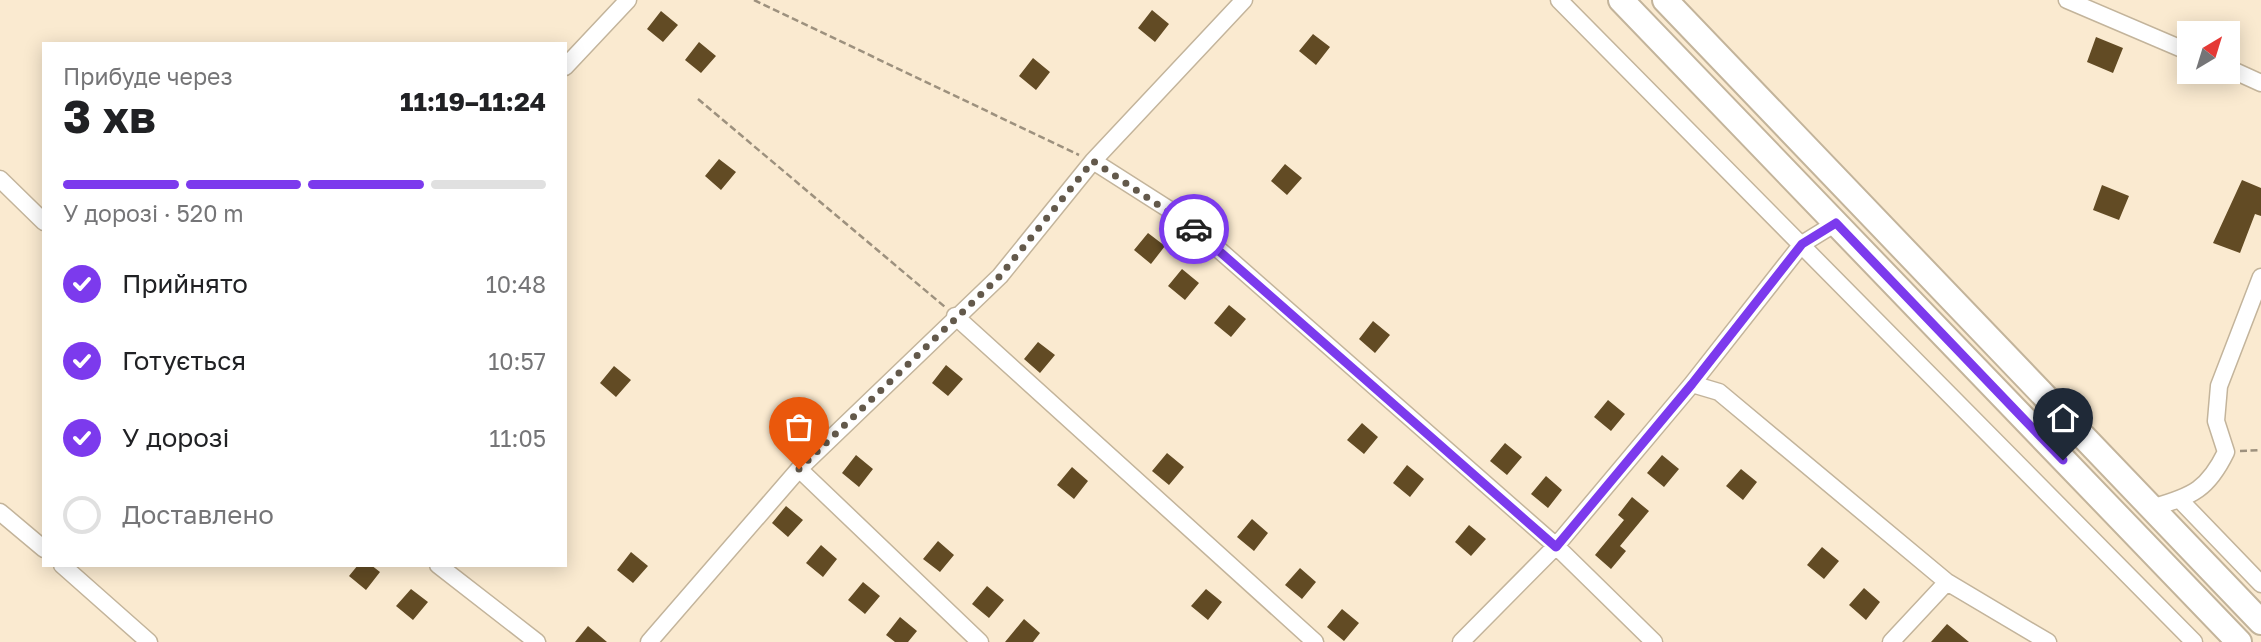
<!DOCTYPE html>
<html lang="uk">
<head>
<meta charset="utf-8">
<style>
  body { margin:0; font-family:"Golos Text",sans-serif; background:#f6f6f6; color:#202124; height:100vh; display:flex; flex-direction:column; font-size:26px; white-space:nowrap }
  * { box-sizing:border-box; margin:0 }
  p { font-size:23px; color:#757577 }
  .icon { flex:none; width:38px; height:38px; fill:none; stroke:currentColor; stroke-width:2; stroke-linecap:round; stroke-linejoin:round }
  .map { position:relative; flex:1; overflow:hidden }
  .side { position:absolute; left:42px; top:42px; width:525px; height:525px; display:flex; flex-direction:column; background:#fff; border-radius:0px; box-shadow:0 4px 18px #0003 }
  .side>* { flex:none }
  .needle { width:46px; rotate:38deg }
  .fabs { position:absolute; left:2177px; top:21px; display:grid; gap:14px }
  .fabs a { display:grid; place-items:center; width:63px; height:63px; border-radius:0px; background:#fff; box-shadow:0 4px 18px #0003; font-size:35px }
  .pin { position:absolute; display:grid; place-items:center; width:60px; height:60px; color:#fff; margin:-72px -30px; border-radius:50% 50% 50% 0; rotate:-45deg; box-shadow:0 0 7px #0007 }
  .pin .icon { rotate:45deg }
  .courier { position:absolute; display:grid; place-items:center; width:70px; height:70px; margin:-35px; border:5px solid #7c3aed; border-radius:50%; background:#fff; color:#222; box-shadow:0 2px 9px #0007 }
  .overview em { font-style:normal; font-weight:700 }
  .overview div { display:flex; flex-direction:column-reverse }
  .overview { display:flex; align-items:center; justify-content:space-between; height:119px; padding:0 21px }
  h1 { font-size:46px; font-weight:700; line-height:52px }
  .bar { display:grid; grid-template-columns:repeat(4,1fr); gap:10px 7px; align-content:center; height:84px; padding:0 21px }
  .bar i { height:9px; border-radius:5px; background:#e0e0e0 }
  .bar .selected { background:#7c3aed }
  .bar p { grid-column:span 4 }
  ol { padding:0 21px; list-style:none }
  li { display:flex; align-items:center; gap:21px; height:77px }
  li p { margin-inline-start:auto }
  li .icon { padding:7px; border-radius:50%; background:#7c3aed; color:#fff; stroke-width:4 }
  li:last-child { color:#757577 }
  li i { width:38px; height:38px; border:4px solid #e0e0e0; border-radius:50% }
  .map>svg:first-child { display:block }
</style>
</head>
<body>
<div class="map">
<svg width="2261" height="642" viewBox="0 0 2261 642">
  <rect width="100%" height="100%" fill="#faead0"/>
  <path fill="#624b24" d="M1152,10l17,14 -14,18 -17,-14z
    M661,11l17,14 -15,17 -16,-13z
    M1313,34l17,13 -14,18 -17,-14z
    M2096,37l27,11 -10,25 -26,-11z
    M699,42l17,14 -15,17 -16,-13z
    M1033,58l17,14 -14,18 -17,-14z
    M719,159l17,13 -15,18 -16,-14z
    M1285,164l17,14 -15,17 -16,-14z
    M2242,180l19,8v28l-6,-2 -15,39 -27,-10z
    M2102,185l27,11 -10,24 -26,-10z
    M1148,233l17,13 -14,18 -17,-14z
    M1182,269l17,14 -14,17 -17,-14z
    M1229,305l17,14 -15,18 -17,-14z
    M1373,321l17,14 -15,18 -16,-14z
    M1038,342l17,13 -15,18 -16,-14z
    M946,365l17,14 -15,17 -16,-13z
    M614,366l17,14 -15,17 -16,-14z
    M1608,400l17,14 -14,17 -17,-14z
    M1362,423l16,14 -14,17 -17,-14z
    M1505,443l17,14 -15,18 -17,-14z
    M1167,453l17,14 -15,18 -17,-14z
    M856,455l17,14 -14,18 -17,-14z
    M1662,455l17,14 -15,18 -17,-14z
    M1407,465l17,14 -14,18 -17,-14z
    M1072,467l16,14 -14,18 -17,-14z
    M1741,469l16,13 -14,18 -17,-14z
    M1546,476l16,14 -14,18 -17,-14z
    M1632,497l17,14 -29,35 6,5 -15,18 -16,-14 29,-35 -6,-5z
    M786,506l17,14 -15,17 -16,-14z
    M1252,519l16,14 -14,18 -17,-14z
    M1469,525l17,14 -15,17 -16,-14z
    M938,541l16,14 -14,17 -17,-13z
    M821,545l16,14 -14,18 -17,-14z
    M1822,547l17,14 -15,18 -17,-14z
    M631,552l17,14 -15,17 -16,-13z
    M358,565h13l9,7 -14,18 -17,-14z
    M1300,568l16,14 -14,17 -17,-14z
    M863,582l17,14 -15,18 -17,-14z
    M987,586l17,14 -15,18 -17,-14z
    M1864,588l16,14 -14,18 -17,-15z
    M411,589l17,13 -15,18 -17,-14z
    M1206,589l16,13 -14,18 -17,-14z
    M1342,609l17,14 -15,18 -17,-14z
    M900,617l17,14 -9,11h-13l-9,-7z
    M1024,619l16,14 -7,9h-28z
    M1947,624l22,18h-38z
    M588,626l19,16h-32z"/>
  <g fill="none" stroke-linecap="round" stroke-linejoin="round">
    <g stroke="#c3b49b" stroke-width="19">
      <path id="minor" d="M1559,0l635,642
        M2067,0l122,52
        M565,67l63,-67
        M2228,68l33,15
        M1093,161l91,58 372,327 98,96
        M0,179l44,43
        M955,316l360,326
        M1692,384l110,-140 34,-21
        M799,469l181,173
        M2180,500l81,84
        M2154,507c39,-11 54,-18 72,-55l-10,-31 3,-35 42,-109
        M0,512l44,37
        M62,565l87,77
        M438,565l99,77
        M649,642l150,-173 201,-193 93,-115 151,-161
        M1461,642l95,-96 136,-162 27,8 228,190 101,60
        M1891,642l56,-60"/>
    </g>
    <g stroke="#c3b49b" stroke-width="28">
      <path id="trunk" d="M1621,0l618,642
        M1665,0l596,622"/>
    </g>
    <path stroke="#9d917e" stroke-width="2.5" stroke-dasharray="7 3.5" stroke-linecap="butt" d="M754,0l325,155
      M698,99l247,208
      M2240,451l21,-1"/>
    <use href="#minor" stroke="#fff" stroke-width="16"/>
    <use href="#trunk" stroke="#fff" stroke-width="24"/>
  </g>
  <g fill="none" stroke-linecap="round" stroke-linejoin="round">
    <path stroke="#63594b" stroke-width="7" stroke-dasharray="0 12.6" d="M799,469l201,-193 93,-115 101,68"/>
    <path stroke="#7c3aed" stroke-width="9" d="M1194,229l362,318 136,-163 110,-140 34,-21 227,237"/>
  </g>
</svg>
<div class="fabs">
<a><svg class="needle" viewBox="-14 -14 28 28"><path d="M0-13l5 13h-10z" fill="#e53935"/><path d="M0 13l5-13h-10z" fill="#757577"/></svg></a>
</div>
<div class="pin" style="left:799px;top:469px;background:#ea580c"><svg class="icon" aria-label="bag" viewBox="0 0 24 24"><path d="M5 8h14l-1 12H6zM9 8a3 3 0 0 1 6 0"/></svg></div>
<div class="pin" style="left:2063px;top:460px;background:#1f2937"><svg class="icon" aria-label="home" viewBox="0 0 24 24"><path d="M3 11l9-7 9 7M6 9v11h12V9"/></svg></div>
<div class="courier" style="left:1194px;top:229px"><svg class="icon" aria-label="car" viewBox="0 0 24 24"><path d="M5 17H2v-5l4-1 3-4h7l3 4 3 1v5h-3M9 17h6M6 11h13"/><circle cx="7" cy="17" r="2"/><circle cx="17" cy="17" r="2"/></svg></div>
<section class="side">
<div class="overview"><div><h1>3 хв</h1><p>Прибуде через</p></div><em>11:19–11:24</em></div>
<div class="bar"><i class="selected"></i><i class="selected"></i><i class="selected"></i><i></i><p>У дорозі · 520 m</p></div>
<ol>
<li><svg class="icon" aria-label="check" viewBox="0 0 24 24"><path d="M5 12l5 5 9-10"/></svg>Прийнято<p>10:48</p></li>
<li><svg class="icon" aria-label="check" viewBox="0 0 24 24"><path d="M5 12l5 5 9-10"/></svg>Готується<p>10:57</p></li>
<li><svg class="icon" aria-label="check" viewBox="0 0 24 24"><path d="M5 12l5 5 9-10"/></svg>У дорозі<p>11:05</p></li>
<li><i></i>Доставлено</li>
</ol>
</section>
</div>
</body>
</html>
